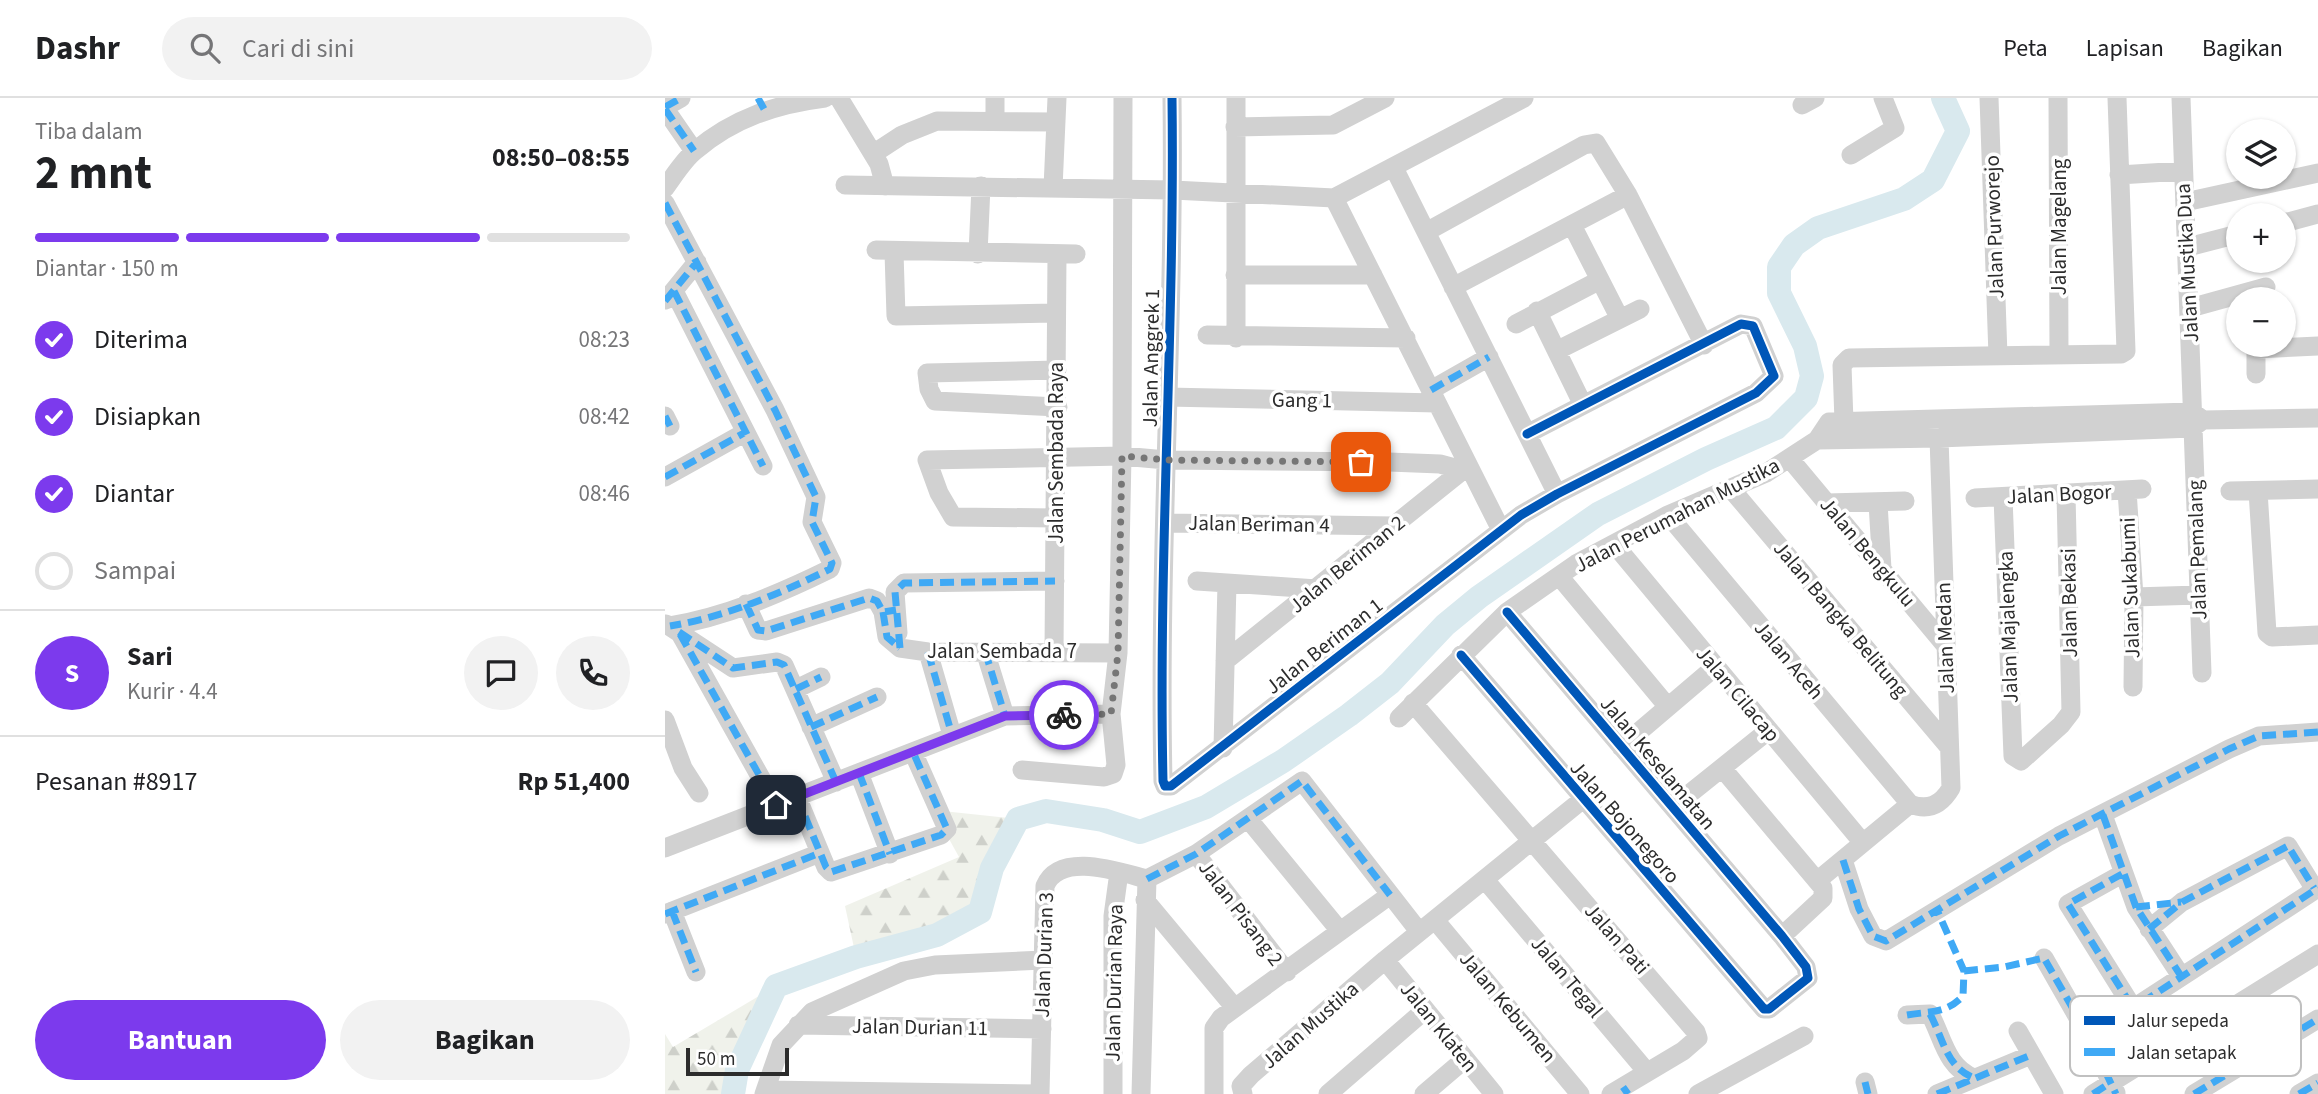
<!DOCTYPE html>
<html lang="id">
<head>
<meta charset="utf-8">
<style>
  body { margin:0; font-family:"Source Sans 3",sans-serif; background:#f2f2f2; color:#202124; height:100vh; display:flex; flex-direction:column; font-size:26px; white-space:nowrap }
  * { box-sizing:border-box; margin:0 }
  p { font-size:23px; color:#757577 }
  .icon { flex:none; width:38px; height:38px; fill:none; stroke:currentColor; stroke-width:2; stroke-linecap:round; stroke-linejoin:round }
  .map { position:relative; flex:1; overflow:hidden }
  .side { display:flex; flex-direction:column; background:#fff; width:665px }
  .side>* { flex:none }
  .tools { position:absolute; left:1561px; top:21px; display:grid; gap:14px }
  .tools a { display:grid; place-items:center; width:70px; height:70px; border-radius:50%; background:#fff; box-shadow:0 2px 5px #0004; font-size:35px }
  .scale { position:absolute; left:21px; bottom:18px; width:103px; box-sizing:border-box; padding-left:7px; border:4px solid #2c2c2c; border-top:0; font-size:19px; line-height:24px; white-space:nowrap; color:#2c2c2c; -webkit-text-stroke:5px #fff; paint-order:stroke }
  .pin { position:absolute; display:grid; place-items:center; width:60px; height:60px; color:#fff; margin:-30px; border-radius:14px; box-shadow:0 4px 10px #0006 }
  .courier { position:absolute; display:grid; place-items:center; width:70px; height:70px; margin:-35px; border:5px solid #7c3aed; border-radius:50%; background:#fff; color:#222; box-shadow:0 2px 9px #0007 }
  .head em { font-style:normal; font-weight:700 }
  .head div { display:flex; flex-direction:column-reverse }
  .head { display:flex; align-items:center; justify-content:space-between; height:119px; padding:0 35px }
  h1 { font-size:46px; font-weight:700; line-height:52px }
  .bar { display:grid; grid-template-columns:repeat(4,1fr); gap:10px 7px; align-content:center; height:84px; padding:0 35px }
  .bar i { height:9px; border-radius:5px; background:#e0e0e0 }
  .bar .selected { background:#7c3aed }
  .bar p { grid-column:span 4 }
  .line { display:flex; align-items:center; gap:18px; padding:0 35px; border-top:2px solid #e0e0e0 }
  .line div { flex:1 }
  .round { display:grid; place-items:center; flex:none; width:74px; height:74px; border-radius:37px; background:#f2f2f2 }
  ol { padding:0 35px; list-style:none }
  li { display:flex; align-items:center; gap:21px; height:77px }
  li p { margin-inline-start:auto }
  li .icon { padding:7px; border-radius:50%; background:#7c3aed; color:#fff; stroke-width:4 }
  li:last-child { color:#757577 }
  li i { width:38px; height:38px; border:4px solid #e0e0e0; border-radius:50% }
  .cta { display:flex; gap:14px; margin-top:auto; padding:14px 35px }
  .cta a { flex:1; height:80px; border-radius:42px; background:#7c3aed; color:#fff; font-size:28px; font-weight:700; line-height:80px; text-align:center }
  .cta a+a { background:#f2f2f2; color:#202124 }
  header { display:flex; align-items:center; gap:42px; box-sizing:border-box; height:98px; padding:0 35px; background:#fff; border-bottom:2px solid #e0e0e0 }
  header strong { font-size:33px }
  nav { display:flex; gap:38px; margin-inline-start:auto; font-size:24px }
  .search { width:490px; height:63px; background:#f2f2f2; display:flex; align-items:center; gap:18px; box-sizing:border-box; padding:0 24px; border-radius:38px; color:#757577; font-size:26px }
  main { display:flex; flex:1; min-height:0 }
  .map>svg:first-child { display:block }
</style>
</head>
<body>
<header>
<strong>Dashr</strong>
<div class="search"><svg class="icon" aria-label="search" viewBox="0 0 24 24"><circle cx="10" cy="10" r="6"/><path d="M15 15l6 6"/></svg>Cari di sini</div>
<nav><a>Peta</a><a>Lapisan</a><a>Bagikan</a></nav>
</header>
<main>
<section class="side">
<div class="head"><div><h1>2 mnt</h1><p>Tiba dalam</p></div><em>08:50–08:55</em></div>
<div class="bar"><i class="selected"></i><i class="selected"></i><i class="selected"></i><i></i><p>Diantar · 150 m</p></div>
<ol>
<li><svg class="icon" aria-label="check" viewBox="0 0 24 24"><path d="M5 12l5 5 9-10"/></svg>Diterima<p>08:23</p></li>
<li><svg class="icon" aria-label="check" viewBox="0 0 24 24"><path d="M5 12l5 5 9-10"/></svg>Disiapkan<p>08:42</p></li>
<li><svg class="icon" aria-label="check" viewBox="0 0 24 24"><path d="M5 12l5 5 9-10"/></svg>Diantar<p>08:46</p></li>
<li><i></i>Sampai</li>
</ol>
<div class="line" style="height:126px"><b class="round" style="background:#7c3aed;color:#fff">S</b><div><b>Sari</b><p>Kurir · 4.4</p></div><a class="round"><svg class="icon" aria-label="chat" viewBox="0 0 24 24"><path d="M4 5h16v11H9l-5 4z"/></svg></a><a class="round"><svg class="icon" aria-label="phone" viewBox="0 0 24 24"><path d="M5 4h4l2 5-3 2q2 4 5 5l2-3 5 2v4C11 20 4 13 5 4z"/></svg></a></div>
<div class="line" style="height:91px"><div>Pesanan #8917</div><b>Rp 51,400</b></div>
<div class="cta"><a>Bantuan</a><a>Bagikan</a></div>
</section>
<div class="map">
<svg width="1653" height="996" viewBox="0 0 1653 996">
  <defs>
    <pattern id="forest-firs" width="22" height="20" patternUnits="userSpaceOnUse" patternTransform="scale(1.75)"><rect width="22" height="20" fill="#f0f2eb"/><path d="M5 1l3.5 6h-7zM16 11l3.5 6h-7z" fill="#ced0ca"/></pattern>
  </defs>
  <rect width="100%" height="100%" fill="#fff"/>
  <path fill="url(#forest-firs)" d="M268,712l85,9 -26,49 -12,44 -43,23 -81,22 -11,-51 114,-49z
    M111,888l-39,84 -4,24h-68v-60l8,13z"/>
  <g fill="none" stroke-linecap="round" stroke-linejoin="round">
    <path stroke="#d9e9ee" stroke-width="24" d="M68,996l4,-24 39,-84 80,-29 81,-22 43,-23 12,-44 26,-49 28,-8 57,9 37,12 66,-25 77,-46 66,-46 41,-32 55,-58 34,-28 119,-83 108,-55 70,-31 30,-30 6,-22 -7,-30 -26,-53v-26l15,-22 24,-17 86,-29 29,-19 25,-49 -15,-33"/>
    <path stroke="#d1d1d1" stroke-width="19" d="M174,0l40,66 6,22
      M330,0v23
      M507,0c3,228 -14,456 -9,683l2,5h6l350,-271 36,-21 199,-101 18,-17 -21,-50 -12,-2 -214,110
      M571,0v240
      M1324,0l9,258
      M1393,0l1,257
      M1516,0l21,575
      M1137,7l13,-7
      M0,9l16,-9
      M0,11l29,42
      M570,29l98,-2 52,-27
      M208,56l29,-19 35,-14 119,1
      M1186,57l44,-27 -12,-30
      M729,70l163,326
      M1454,77l64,-4
      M180,87l328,5 161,8 190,-100
      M0,90c9,-12 19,-29 31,-38 38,-32 81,-46 129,-52
      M388,90l4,-90
      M669,100l167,332
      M1520,104l133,-29
      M0,105l110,207 41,87 -4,25 20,41 -2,6c-51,25 -105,48 -160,57
      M1619,125l34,-9
      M907,127l48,94
      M761,134l158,-87 12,-2 32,52 76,150
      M1523,149l50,-13
      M211,152l200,4
      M229,154l2,64 159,-3
      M313,156l3,-68
      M570,177h138
      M788,189l175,-92
      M9,193l89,175
      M1,202l31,-38
      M1525,210l76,-21
      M872,213l46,94
      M851,226l84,-44
      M542,237l199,3
      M1591,251l62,-3
      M893,252l82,-41
      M392,272l-130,3 2,16 6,12 123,6
      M1591,276v-29
      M766,292l58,-33
      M502,299l270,6
      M0,318l5,10
      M1179,324l-2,-57 7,-7 272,-4 5,-3 -9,-253
      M1152,342l122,-2 253,-10 11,-8 115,-2
      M1125,361l155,186
      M0,379l79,-44
      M1067,392l217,257
      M1462,392l7,107 -1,90
      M1565,393l88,-2
      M1593,393l9,142 5,4 46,-2
      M1338,399l10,259 8,5 40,-36 10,-13 -5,-218
      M1310,400l167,-9
      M1162,405l78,-2
      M1213,405l4,66
      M1003,417l242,289
      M391,420l-103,-1 -14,-24 -12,-33 195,-4 44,4 223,2 51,2 22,6
      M501,425l228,3
      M949,446l249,299
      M894,478l109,131
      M532,483l120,8
      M1469,499l65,-2
      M81,506l12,26 8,1 103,-33 8,3 6,11 12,-2
      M218,514l4,25 13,11 28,4 190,1
      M1,526l67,44 44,-6 7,3 52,117
      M233,535l-3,-41 9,-9 151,-2
      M16,537l95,170
      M320,553l20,65
      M263,554l24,83
      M389,554l3,-397
      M796,557l303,354h5l39,-31 -2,-11 -24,-31 -275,-324
      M560,563l243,-195
      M131,591l25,-12
      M748,605l283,329 2,6 -15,13 -72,43
      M734,620l108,-106 69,-48 92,-49 98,-42 51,-33 12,-18 363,-10 11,8
      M0,622l18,48 16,25
      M146,629l66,-30
      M956,649l94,-80
      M558,650l4,-165
      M1057,670l101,120v10l-41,38
      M357,672l82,7 9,-3 3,-9 -5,-51 7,-61 4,-197 1,-358
      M194,675l31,81
      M132,699l29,70 5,5 110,-37 6,-6 -34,-77
      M1245,706c18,7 31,1 41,-16l-12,-350
      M1008,709l96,-77
      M1438,717l33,92 45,69
      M584,722l91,111
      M0,750l340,-132 106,-2
      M531,756l91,118
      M1178,762l16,49 14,27 13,5 173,-105 170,-87 30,-13 59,-4
      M1457,776l-54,30 65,104
      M482,781l49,-25 106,-73 112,144
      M821,783l161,191
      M1152,783l93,-77
      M480,802l90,108
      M7,813l24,61
      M0,816l155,-61
      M770,822l145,174
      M1484,831l33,-27 106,-56 26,42
      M1379,860l45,79 27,56
      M720,862l109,134
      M1242,917l23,-1c13,24 16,53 44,64
      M133,927l244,4
      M1353,933l36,63
      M1424,939l229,-149
      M1200,984l3,12
      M101,992l274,4
      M99,996l17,-49 31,-33 92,-41 31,-6 108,-5
      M375,996l5,-208c15,-35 74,-14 102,-7
      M448,996v-178l6,-44
      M476,996l6,-215
      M549,996v-66l7,-10 169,-123
      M578,996l-2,-8 10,-11 134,-115 197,-160
      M663,996l97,-84
      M759,996l41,-35
      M1033,996l106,-58
      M1272,996l94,-39
      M1428,996l225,-140
      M1529,996l124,-75
      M1634,996l19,-11"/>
    <path stroke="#3fa9f5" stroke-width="7" stroke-dasharray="14 7" stroke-linecap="butt" d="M93,0l6,11
      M0,9l16,-9
      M0,11l29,42
      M0,105l110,207 41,87 -4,25 20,41 -2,6c-51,25 -105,48 -160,57
      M9,193l89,175
      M0,203l32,-39
      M766,292l58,-33
      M0,318l5,10
      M0,379l79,-44
      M81,506l12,26 8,1 103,-33 8,3 6,11 13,-2
      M218,514l4,25 13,11
      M14,534l54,36 44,-6 7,3 52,117
      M15,536l96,171
      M235,550l-5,-56 9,-9 151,-2
      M320,553l20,65
      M263,554l24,83
      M131,591l25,-12
      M146,629l66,-30
      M194,675l31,81
      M132,699l29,70 5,5 110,-37 6,-6 -34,-77
      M1438,717l33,92 45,69
      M1178,762l16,49 14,27 13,5 173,-105 170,-87 30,-13 59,-4
      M1457,776l-54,30 65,104
      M482,781l49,-25 106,-73 88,114
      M1471,809l45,-5
      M7,813l24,61
      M0,816l155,-61
      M1484,831l33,-27 106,-56 26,42
      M1299,873l40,-4 40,-9 45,79 27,57
      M1265,916c13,24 16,53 44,64
      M1242,917c23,-4 39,-1 56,-19l1,-25 -27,-61
      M1424,939l229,-149
      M1200,984l3,12
      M958,989l5,7
      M1272,996l94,-39
      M1428,996l17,-11
      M1529,996l124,-75
      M1634,996l19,-11"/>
    <g stroke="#fff" stroke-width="13">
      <path id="cycleway" d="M507,0c3,228 -14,456 -9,683l2,5h6l350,-271 36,-21 199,-101 18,-17 -21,-50 -12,-2 -214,110
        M796,557l303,354h5l39,-31 -2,-11 -24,-31 -275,-324"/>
    </g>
    <use href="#cycleway" stroke="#0057b8" stroke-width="9"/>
  </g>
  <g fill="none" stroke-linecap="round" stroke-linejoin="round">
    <path stroke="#767676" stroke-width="7" stroke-dasharray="0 12.6" d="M399,617l47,-1 7,-61 4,-197 45,4 194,2"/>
    <path stroke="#7c3aed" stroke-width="9" d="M111,707l229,-89 59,-1"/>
  </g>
  <g text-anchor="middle" stroke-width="7" stroke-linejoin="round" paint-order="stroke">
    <g font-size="21" fill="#2c2c2c" stroke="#fff">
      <text transform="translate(1329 129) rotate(-92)" y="7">Jalan Purworejo</text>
      <text transform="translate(1394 129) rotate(-90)" y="7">Jalan Magelang</text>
      <text transform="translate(1522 165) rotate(-93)" y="7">Jalan Mustika Dua</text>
      <text transform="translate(486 260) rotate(-89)" y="7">Jalan Anggrek 1</text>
      <text transform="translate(637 302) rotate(1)" y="7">Gang 1</text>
      <text transform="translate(391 355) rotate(-90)" y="7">Jalan Sembada Raya</text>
      <text transform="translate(1394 396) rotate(-3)" y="7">Jalan Bogor</text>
      <text transform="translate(1012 417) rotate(-27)" y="7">Jalan Perumahan Mustika</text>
      <text transform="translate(594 426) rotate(1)" y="7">Jalan Beriman 4</text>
      <text transform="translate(1532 452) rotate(-92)" y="7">Jalan Pemalang</text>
      <text transform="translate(1203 454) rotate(50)" y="7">Jalan Bengkulu</text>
      <text transform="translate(682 466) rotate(-39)" y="7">Jalan Beriman 2</text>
      <text transform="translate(1465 490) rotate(-92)" y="7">Jalan Sukabumi</text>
      <text transform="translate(1404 505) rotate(-91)" y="7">Jalan Bekasi</text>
      <text transform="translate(1176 521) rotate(50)" y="7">Jalan Bangka Belitung</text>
      <text transform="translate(1343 529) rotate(-92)" y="7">Jalan Majalengka</text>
      <text transform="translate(1280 540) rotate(-92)" y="7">Jalan Medan</text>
      <text transform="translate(659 548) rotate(-38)" y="7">Jalan Beriman 1</text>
      <text x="337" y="560">Jalan Sembada 7</text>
      <text transform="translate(1124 562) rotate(50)" y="7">Jalan Aceh</text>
      <text transform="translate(1073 596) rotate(50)" y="7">Jalan Cilacap</text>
      <text transform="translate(993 665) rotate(50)" y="7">Jalan Keselamatan</text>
      <text transform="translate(960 724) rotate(49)" y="7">Jalan Bojonegoro</text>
      <text transform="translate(576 815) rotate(53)" y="7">Jalan Pisang 2</text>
      <text transform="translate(952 841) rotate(49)" y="7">Jalan Pati</text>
      <text transform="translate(379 857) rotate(-88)" y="7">Jalan Durian 3</text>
      <text transform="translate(902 879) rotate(50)" y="7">Jalan Tegal</text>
      <text transform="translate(449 885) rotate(-89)" y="7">Jalan Durian Raya</text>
      <text transform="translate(843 909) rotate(50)" y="7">Jalan Kebumen</text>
      <text transform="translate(645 927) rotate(-41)" y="7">Jalan Mustika</text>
      <text transform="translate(255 929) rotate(1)" y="7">Jalan Durian 11</text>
      <text transform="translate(774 929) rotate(51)" y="7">Jalan Klaten</text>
    </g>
  </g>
  <rect x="1405" y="898" width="231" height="80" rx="10" fill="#fff" stroke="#c0c0c0" stroke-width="2"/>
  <rect x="1419" y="918" width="31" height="9" fill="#0057b8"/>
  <rect x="1419" y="950" width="31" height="8" fill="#3fa9f5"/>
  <g font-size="19" fill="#2c2c2c">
    <text x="1462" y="929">Jalur sepeda</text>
    <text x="1462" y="961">Jalan setapak</text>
  </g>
</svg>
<div class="tools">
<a><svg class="icon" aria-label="layers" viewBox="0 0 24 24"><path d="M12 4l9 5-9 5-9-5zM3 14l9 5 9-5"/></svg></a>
<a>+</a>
<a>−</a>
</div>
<div class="scale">50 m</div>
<div class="pin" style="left:696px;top:364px;background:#ea580c"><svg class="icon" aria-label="bag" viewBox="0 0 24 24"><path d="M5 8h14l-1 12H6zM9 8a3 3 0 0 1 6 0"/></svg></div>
<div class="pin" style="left:111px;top:707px;background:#1f2937"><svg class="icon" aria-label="home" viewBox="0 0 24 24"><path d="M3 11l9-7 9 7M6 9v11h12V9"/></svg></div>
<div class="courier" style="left:399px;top:617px"><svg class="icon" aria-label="bike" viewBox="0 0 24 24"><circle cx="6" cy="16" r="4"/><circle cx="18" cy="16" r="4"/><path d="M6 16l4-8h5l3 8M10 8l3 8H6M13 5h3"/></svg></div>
</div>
</main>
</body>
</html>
